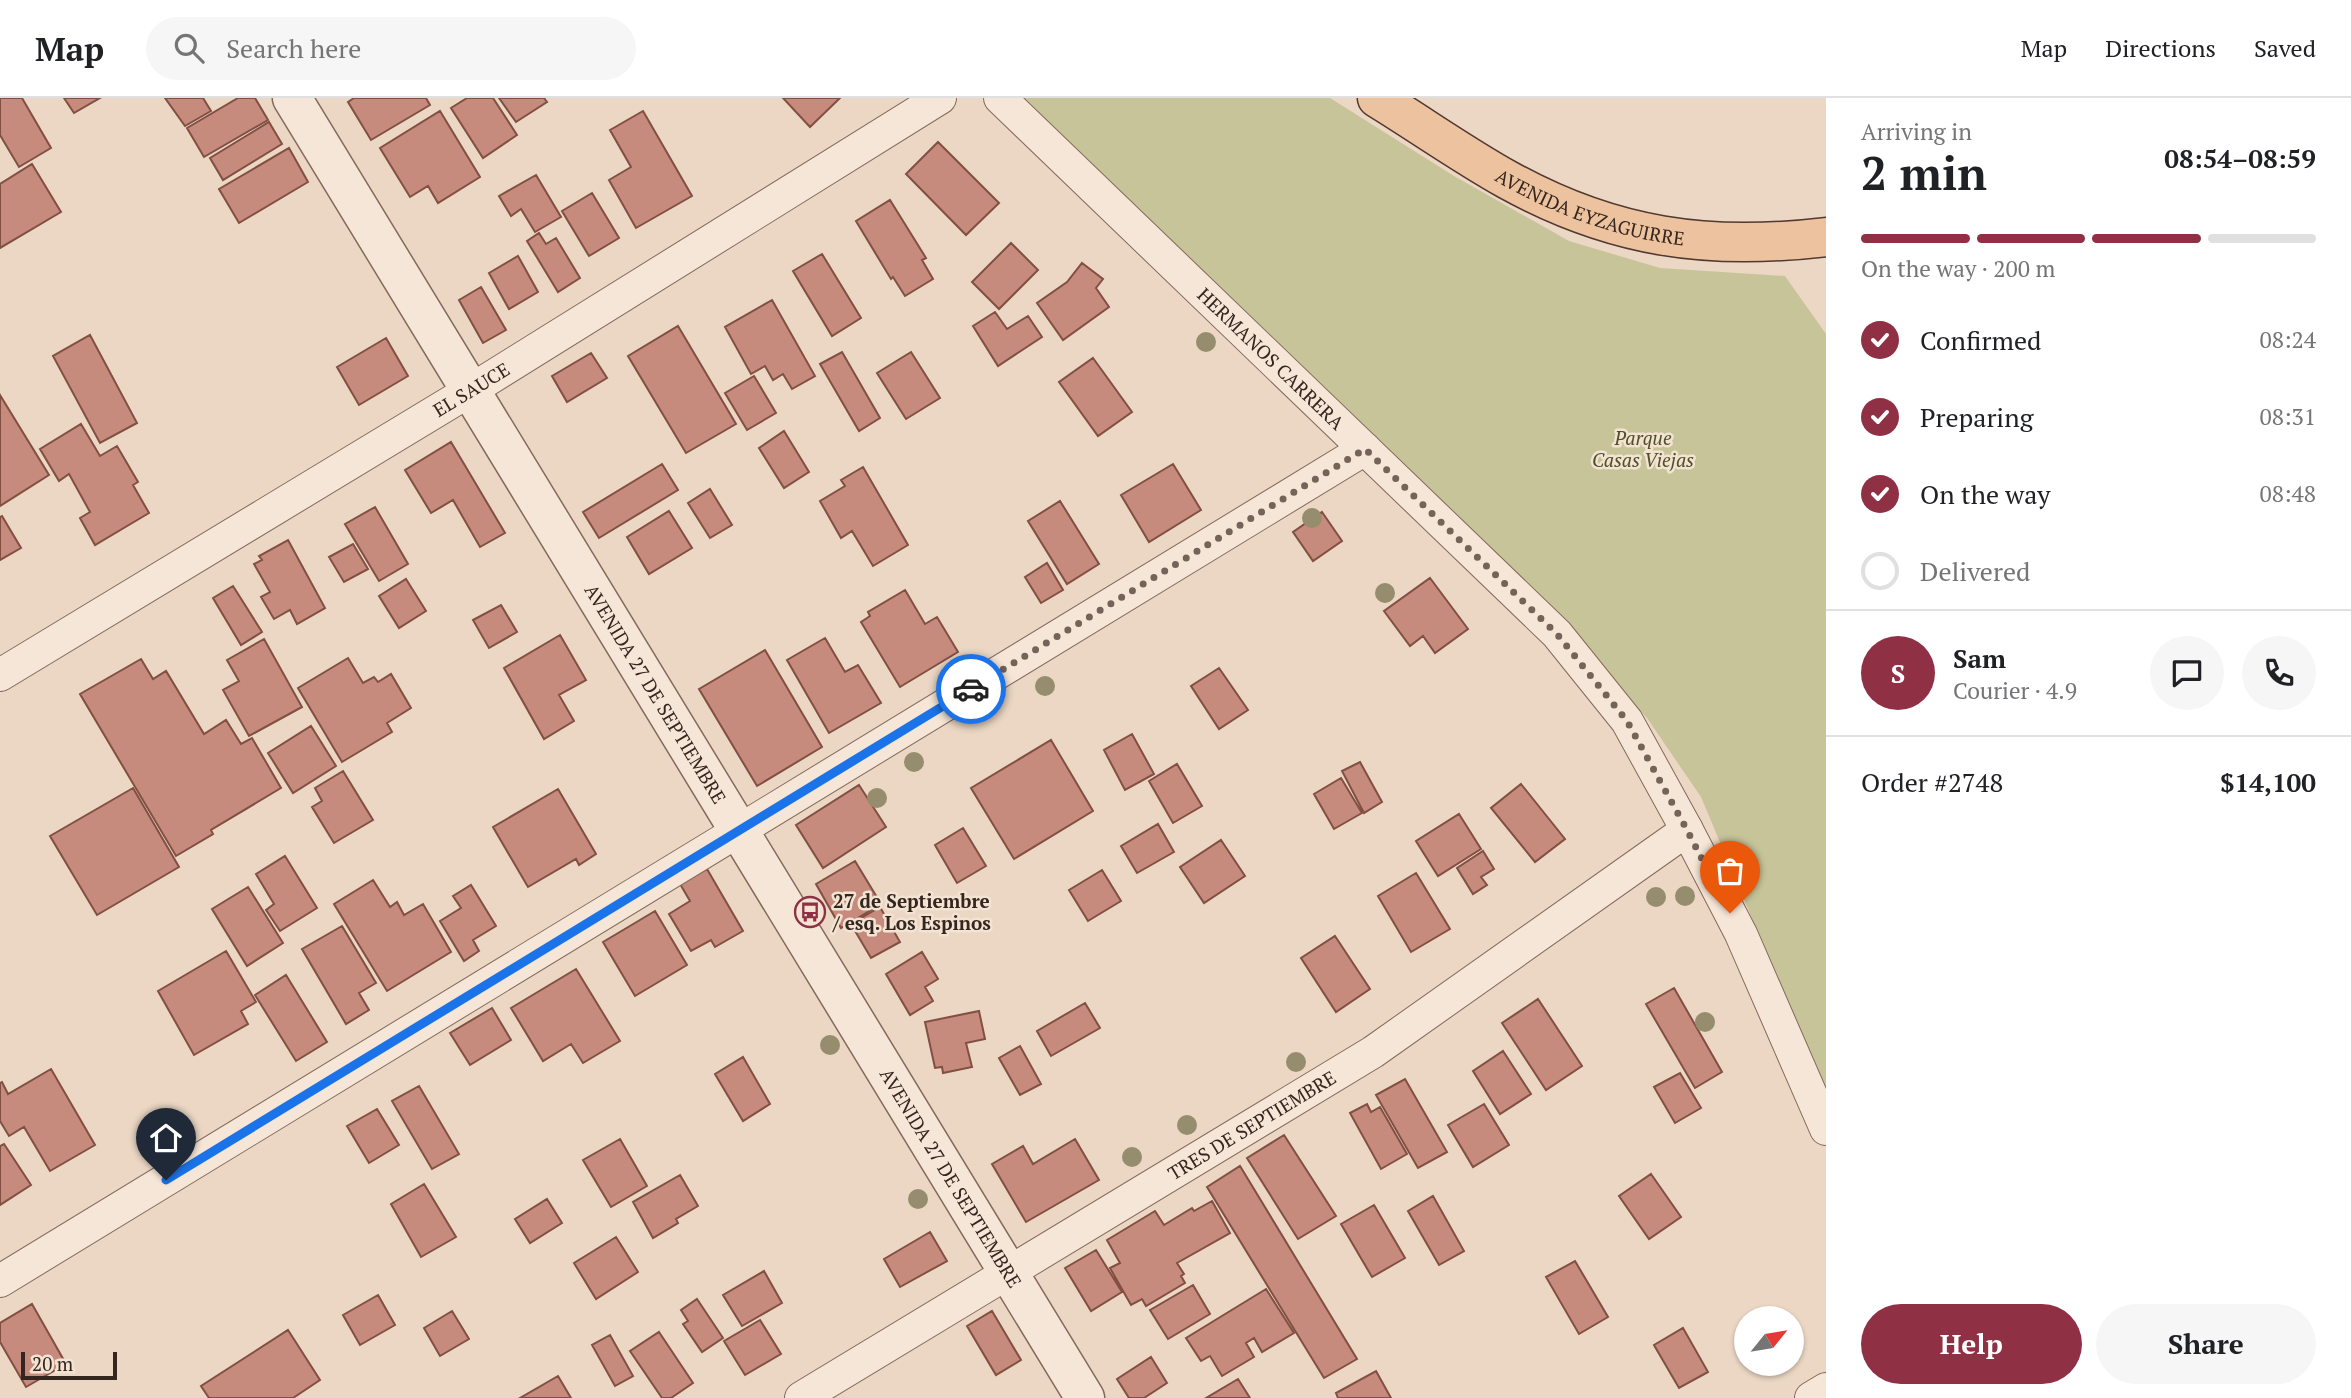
<!DOCTYPE html>
<html lang="en">
<head>
<meta charset="utf-8">
<style>
  body { margin:0; font-family:"PT Serif",serif; background:#f6f6f6; color:#202124; height:100vh; display:flex; flex-direction:column; font-size:26px; white-space:nowrap }
  * { box-sizing:border-box; margin:0 }
  p { font-size:23px; color:#757577 }
  .icon { flex:none; width:38px; height:38px; fill:none; stroke:currentColor; stroke-width:2; stroke-linecap:round; stroke-linejoin:round }
  .map { position:relative; flex:1; overflow:hidden }
  .side { display:flex; flex-direction:column; background:#fff; width:525px }
  .side>* { flex:none }
  .needle { width:46px; rotate:60deg }
  .controls { position:absolute; left:1734px; top:1208px; display:grid; gap:14px }
  .controls a { display:grid; place-items:center; width:70px; height:70px; border-radius:50%; background:#fff; box-shadow:0 2px 5px #0004; font-size:35px }
  .scale { position:absolute; left:21px; bottom:18px; width:96px; box-sizing:border-box; padding-left:7px; border:4px solid #35251f; border-top:0; font-size:19px; line-height:24px; white-space:nowrap; color:#35251f; -webkit-text-stroke:5px #f3e3d3; paint-order:stroke }
  .pin { position:absolute; display:grid; place-items:center; width:60px; height:60px; color:#fff; margin:-72px -30px; border-radius:50% 50% 50% 0; rotate:-45deg; box-shadow:0 0 7px #0007 }
  .pin .icon { rotate:45deg }
  .courier { position:absolute; display:grid; place-items:center; width:70px; height:70px; margin:-35px; border:5px solid #1a73e8; border-radius:50%; background:#fff; color:#222; box-shadow:0 2px 9px #0007 }
  .headline em { font-style:normal; font-weight:600 }
  .headline div { display:flex; flex-direction:column-reverse }
  .headline { display:flex; align-items:center; justify-content:space-between; height:119px; padding:0 35px }
  h1 { font-size:46px; font-weight:600; line-height:52px }
  .bar { display:grid; grid-template-columns:repeat(4,1fr); gap:10px 7px; align-content:center; height:84px; padding:0 35px }
  .bar i { height:9px; border-radius:5px; background:#e0e0e0 }
  .bar .current { background:#8f3045 }
  .bar p { grid-column:span 4 }
  .line { display:flex; align-items:center; gap:18px; padding:0 35px; border-top:2px solid #e0e0e0 }
  .line div { flex:1 }
  .round { display:grid; place-items:center; flex:none; width:74px; height:74px; border-radius:37px; background:#f6f6f6 }
  ol { padding:0 35px; list-style:none }
  li { display:flex; align-items:center; gap:21px; height:77px }
  li p { margin-inline-start:auto }
  li .icon { padding:7px; border-radius:50%; background:#8f3045; color:#fff; stroke-width:4 }
  li:last-child { color:#757577 }
  li i { width:38px; height:38px; border:4px solid #e0e0e0; border-radius:50% }
  .primary-button { display:flex; gap:14px; margin-top:auto; padding:14px 35px }
  .primary-button a { flex:1; height:80px; border-radius:42px; background:#8f3045; color:#fff; font-size:28px; font-weight:600; line-height:80px; text-align:center }
  .primary-button a+a { background:#f6f6f6; color:#202124 }
  header { display:flex; align-items:center; gap:42px; box-sizing:border-box; height:98px; padding:0 35px; background:#fff; border-bottom:2px solid #e0e0e0 }
  header strong { font-size:33px }
  nav { display:flex; gap:38px; margin-inline-start:auto; font-size:24px }
  .search { width:490px; height:63px; background:#f6f6f6; display:flex; align-items:center; gap:18px; box-sizing:border-box; padding:0 24px; border-radius:38px; color:#757577; font-size:26px }
  main { display:flex; flex:1; min-height:0 }
  .map>svg:first-child { display:block }
</style>
</head>
<body>
<header>
<strong>Map</strong>
<div class="search"><svg class="icon" aria-label="search" viewBox="0 0 24 24"><circle cx="10" cy="10" r="6"/><path d="M15 15l6 6"/></svg>Search here</div>
<nav><a>Map</a><a>Directions</a><a>Saved</a></nav>
</header>
<main>
<div class="map">
<svg width="1826" height="1300" viewBox="0 0 1826 1300">
  <rect width="100%" height="100%" fill="#ebd7c4"/>
  <path fill="#c8c499" d="M1020,0h310l124,78 115,65 91,27 125,8 41,58v775l-59,-155 -66,-157 -54,-79 -102,-113z"/>
  <path fill="#c68b7c" stroke="#824f43" stroke-width="2" d="M0,0h22l29,50 -32,19 -19,-32z
    M64,0h36l-26,15z
    M165,0h38l8,13 -26,15z
    M238,0h17l13,22 -64,37 -17,-29z
    M354,0h72l4,7 -59,35 -23,-38z
    M467,0h26l24,37 -34,23 -32,-50z
    M499,0h45l3,4 -31,20z
    M783,0h57l-30,29z
    M440,13l40,66 -42,26 -10,-17 -18,11 -30,-49z
    M643,13l49,85 -56,32 -27,-48 22,-13 -21,-37z
    M269,24l13,22 -59,36 -13,-22z
    M938,44l61,61 -33,32 -60,-61z
    M289,50l19,34 -69,41 -20,-34z
    M32,66l29,48 -61,36v-64z
    M536,77l25,42 -26,15 -14,-23 -10,7 -12,-20z
    M592,95l27,45 -30,18 -27,-45z
    M890,102l36,58 -4,2 11,19 -28,17 -12,-19 -2,2 -35,-58z
    M539,135l7,11 10,-6 24,40 -22,14 -31,-51z
    M1011,145l27,27 -39,39 -27,-27z
    M822,156l39,64 -29,18 -39,-65z
    M518,158l20,36 -29,17 -20,-36z
    M1082,165l21,16 -7,9 13,19 -46,33 -26,-37 30,-21z
    M481,189l25,43 -23,13 -24,-43z
    M772,202l43,76 -23,13 -9,-15 -10,6 -8,-14 -14,8 -26,-47z
    M995,214l12,17 21,-13 14,21 -44,29 -25,-40z
    M678,228l58,98 -50,29 -58,-97z
    M90,237l47,88 -37,20 -47,-87z
    M386,240l22,38 -49,29 -22,-38z
    M842,254l38,66 -21,13 -39,-67z
    M911,254l29,46 -34,21 -29,-46z
    M591,255l16,25 -40,24 -15,-26z
    M1093,260l39,54 -34,24 -39,-54z
    M754,278l22,37 -29,17 -22,-37z
    M0,297l49,80 -49,31z
    M81,326l19,32 17,-10 21,36 -5,3 16,28 -54,32 -15,-27 10,-6 -21,-38 -10,7 -19,-32z
    M784,333l25,41 -25,16 -25,-40z
    M451,344l54,91 -25,14 -27,-47 -22,13 -26,-43z
    M662,366l16,26 -79,48 -16,-26z
    M1173,366l28,46 -52,32 -28,-47z
    M863,369l45,78 -35,21 -21,-35 -11,7 -21,-37 25,-15 -4,-6z
    M710,391l22,36 -22,13 -22,-35z
    M1060,403l39,63 -32,20 -39,-63z
    M375,409l33,57 -29,17 -34,-57z
    M669,413l23,37 -43,26 -22,-37z
    M1322,414l20,29 -29,20 -20,-29z
    M2,418l19,32 -21,12v-43z
    M288,442l37,68 -28,16 -7,-14 -16,9 -13,-22 9,-5 -16,-28 8,-4 -3,-4z
    M353,446l15,25 -24,13 -15,-25z
    M1047,465l16,27 -22,13 -16,-26z
    M1430,480l38,51 -33,24 -12,-17 -13,10 -26,-35z
    M406,481l20,32 -27,17 -20,-32z
    M233,488l29,46 -21,13 -28,-47z
    M905,492l20,34 12,-7 21,35 -58,35 -39,-65 9,-6 -2,-4z
    M501,507l16,27 -28,16 -16,-28z
    M560,537l26,45 -27,15 15,26 -30,18 -40,-71z
    M825,540l20,34 13,-7 23,38 -52,30 -42,-73z
    M264,541l38,68 -53,29 -26,-46 16,-9 -12,-21z
    M765,552l57,97 -65,39 -58,-97z
    M348,560l15,25 11,-6 4,5 13,-8 20,34 -24,15 5,9 -50,30 -44,-74z
    M141,561l12,20 13,-8 38,63 22,-14 15,24 11,-6 29,50 -70,42 2,4 -37,22 -96,-162z
    M1219,570l29,42 -29,19 -28,-43z
    M311,628l25,40 -43,27 -25,-40z
    M1132,636l22,40 -29,16 -21,-40z
    M1051,642l42,71 -79,48 -43,-71z
    M1360,664l22,40 -18,11 -22,-42z
    M1177,666l25,42 -29,17 -24,-42z
    M343,673l30,49 -39,23 -22,-36 10,-6 -7,-13z
    M1341,680l21,35 -28,16 -20,-35z
    M1521,686l44,55 -30,23 -44,-54z
    M859,687l27,42 -63,41 -27,-43z
    M133,690l46,79 -82,48 -47,-79z
    M558,691l38,65 -17,11 -3,-6 -48,28 -35,-60z
    M1459,716l22,35 -43,27 -22,-35z
    M1158,726l16,28 -37,21 -16,-27z
    M963,730l23,38 -29,17 -22,-38z
    M1221,742l24,36 -41,27 -24,-36z
    M1483,753l11,18 -13,8 6,8 -14,9 -16,-26z
    M285,758l32,52 -37,23 -14,-21 8,-6 -18,-30z
    M855,763l26,43 -40,24 -25,-44z
    M707,771l36,62 -28,16 -4,-7 -20,11 -22,-37 21,-13 -10,-17z
    M1102,772l19,31 -33,20 -19,-31z
    M1416,775l34,56 -39,23 -33,-56z
    M373,782l17,27 7,-5 7,13 19,-11 28,48 -64,39 -53,-87z
    M471,787l25,41 -23,14 6,11 -15,10 -24,-40 21,-13 -8,-12z
    M248,789l35,56 -36,23 -35,-57z
    M880,809l20,35 -29,16 -20,-34z
    M655,813l32,54 -52,31 -32,-54z
    M342,828l34,57 -17,10 10,17 -23,14 -44,-75z
    M1335,838l35,53 -34,23 -35,-54z
    M226,853l30,51 -15,9 7,13 -54,31 -36,-64z
    M922,854l16,27 -13,8 8,14 -23,14 -24,-41z
    M576,871l44,72 -37,22 -12,-19 -28,17 -32,-53z
    M286,877l41,67 -31,19 -41,-66z
    M1674,890l48,84 -27,16 -49,-84z
    M1538,901l44,67 -36,24 -44,-67z
    M1085,905l15,25 -49,28 -14,-25z
    M492,910l19,32 -41,25 -20,-32z
    M979,913l6,28 -19,4 6,24 -29,6 -1,-6 -7,1 -10,-46z
    M1020,948l21,38 -21,11 -21,-37z
    M1503,953l28,43 -31,20 -27,-43z
    M743,959l27,47 -27,17 -28,-47z
    M51,971l44,76 -45,26 -26,-44 -15,9 -9,-15v-38l2,-1 6,12z
    M1680,975l21,35 -26,15 -21,-36z
    M1405,981l42,73 -29,16 -42,-73z
    M419,988l40,68 -27,15 -40,-68z
    M1367,1006l4,8 9,-5 27,47 -26,15 -31,-56z
    M1484,1006l25,41 -36,22 -25,-42z
    M377,1011l22,36 -30,18 -22,-37z
    M1284,1037l52,81 -38,23 -51,-81z
    M620,1041l27,47 -36,21 -28,-47z
    M1075,1041l24,41 -73,42 -34,-58 31,-18 10,18z
    M4,1046l27,41 -31,20v-59z
    M1240,1068l117,193 -33,19 -117,-191z
    M1651,1076l30,43 -32,22 -30,-43z
    M680,1077l18,31 -22,13 2,4 -25,15 -20,-36z
    M424,1086l32,53 -35,20 -30,-53z
    M1433,1098l31,55 -25,14 -31,-54z
    M547,1101l15,24 -32,20 -15,-24z
    M1212,1103l18,32 -53,30 7,11 -3,2 4,7 -39,23 -4,-7 -11,6 -21,-37 10,-5 -13,-23 48,-29 9,14 28,-17 2,3z
    M1374,1107l31,53 -33,19 -31,-53z
    M930,1134l17,29 -47,26 -16,-28z
    M616,1139l22,35 -42,27 -22,-36z
    M1096,1152l26,42 -31,19 -26,-43z
    M1575,1163l33,56 -29,17 -33,-57z
    M764,1173l18,32 -40,23 -19,-31z
    M1193,1187l17,29 -42,25 -18,-29z
    M1266,1191l28,44 -32,19 -8,-14 -8,5 8,14 -32,19 -12,-20 -9,5 -15,-23z
    M378,1197l17,30 -35,20 -17,-30z
    M697,1201l26,39 -21,14 -19,-28 5,-3 -7,-11z
    M32,1206l34,60 -40,23 -26,-45v-19z
    M452,1213l17,28 -29,17 -16,-28z
    M992,1213l29,49 -25,15 -29,-49z
    M760,1222l21,34 -36,21 -21,-34z
    M1683,1230l25,44 -29,16 -25,-43z
    M288,1232l32,50 -27,18h-84l-8,-12z
    M659,1234l34,51 -22,15h-9l-32,-47z
    M610,1237l23,41 -18,10 -23,-41z
    M1151,1259l16,26 -23,15h-15l-12,-19z
    M1376,1273l15,27h-53l-2,-5z
    M558,1278l13,22h-51z
    M1238,1281l12,19h-44z"/>
  <g fill="none" stroke-linecap="round" stroke-linejoin="round">
    <g stroke="#84695c" stroke-width="34">
      <g id="minor">
        <path id="s1" d="M1000,0l557,536 70,87 60,109 54,104 85,195"/>
        <path id="s2" d="M0,577l471,-285 469,-292"/>
        <path d="M0,1183l1365,-832"/>
        <path id="s3" d="M801,1300l572,-346 314,-222"/>
        <path d="M1811,1300l15,-9"/>
      </g>
    </g>
    <g stroke="#84695c" stroke-width="41">
      <g id="tertiary">
        <path id="s4" d="M292,0l793,1300"/>
      </g>
    </g>
    <g stroke="#523830" stroke-width="41">
      <g id="primary">
        <path id="s5" d="M1377,0c44,27 86,57 131,82 105,58 200,71 318,57"/>
      </g>
    </g>
    <use href="#minor" stroke="#f6e6d7" stroke-width="32"/>
    <use href="#tertiary" stroke="#f6e6d7" stroke-width="38"/>
    <use href="#primary" stroke="#ecc39e" stroke-width="38"/>
  </g>
  <g fill="#958d6e">
    <circle cx="1206" cy="244" r="10"/>
    <circle cx="1312" cy="420" r="10"/>
    <circle cx="1385" cy="495" r="10"/>
    <circle cx="1045" cy="588" r="10"/>
    <circle cx="914" cy="664" r="10"/>
    <circle cx="877" cy="700" r="10"/>
    <circle cx="1685" cy="798" r="10"/>
    <circle cx="1656" cy="799" r="10"/>
    <circle cx="1705" cy="924" r="10"/>
    <circle cx="830" cy="947" r="10"/>
    <circle cx="1296" cy="964" r="10"/>
    <circle cx="1187" cy="1027" r="10"/>
    <circle cx="1132" cy="1059" r="10"/>
    <circle cx="918" cy="1101" r="10"/>
  </g>
  <g fill="none" stroke-linecap="round" stroke-linejoin="round">
    <path stroke="#756359" stroke-width="7" stroke-dasharray="0 12.6" d="M971,591l394,-240 192,185 70,87 60,109 43,83"/>
    <path stroke="#1a73e8" stroke-width="9" d="M166,1082l805,-491"/>
  </g>
  <defs>
    <g id="bus-ring" transform="scale(1.575)"><circle r="9.5" fill="#f3e3d3" stroke="#8f3045" stroke-width="1.5"/><path d="M-5-6H5V4H4V6H2V4H-2V6H-4V4H-5ZM-3.5-4V0h7V-4ZM-3.5 1.2v1.5H-2V1.2ZM2 1.2v1.5H3.5V1.2Z" fill="#8f3045"/></g>
  </defs>
  <g fill-rule="evenodd">
    <use href="#bus-ring" x="810" y="814"/>
  </g>
  <g text-anchor="middle" stroke-width="5" stroke-linejoin="round" paint-order="stroke">
    <g font-size="19" fill="#35251f" stroke="#f3e3d3">
      <text dy="7" stroke="none"><textPath href="#s5" startOffset="242">AVENIDA EYZAGUIRRE</textPath></text>
      <text dy="7" stroke="none"><textPath href="#s1" startOffset="376">HERMANOS CARRERA</textPath></text>
      <text dy="7" stroke="none"><textPath href="#s2" startOffset="551">EL SAUCE</textPath></text>
      <text dy="7" stroke="none"><textPath href="#s4" startOffset="698">AVENIDA 27 DE SEPTIEMBRE</textPath></text>
      <text dy="7" stroke="none"><textPath href="#s3" startOffset="527">TRES DE SEPTIEMBRE</textPath></text>
      <text dy="7" stroke="none"><textPath href="#s4" startOffset="1265">AVENIDA 27 DE SEPTIEMBRE</textPath></text>
    </g>
    <g font-size="19" font-style="italic" fill="#4f5027" stroke="#f3e3d3">
      <text x="1643" y="347">Parque<tspan x="1643" dy="22">Casas Viejas</tspan></text>
    </g>
    <g font-size="19" font-weight="bold" fill="#35251f" stroke="#f3e3d3" text-anchor="start">
      <text x="833" y="810">27 de Septiembre<tspan x="833" dy="22">/ esq. Los Espinos</tspan></text>
    </g>
  </g>
</svg>
<div class="controls">
<a><svg class="needle" viewBox="-14 -14 28 28"><path d="M0-13l5 13h-10z" fill="#e53935"/><path d="M0 13l5-13h-10z" fill="#757577"/></svg></a>
</div>
<div class="scale">20 m</div>
<div class="pin" style="left:1730px;top:815px;background:#ea580c"><svg class="icon" aria-label="bag" viewBox="0 0 24 24"><path d="M5 8h14l-1 12H6zM9 8a3 3 0 0 1 6 0"/></svg></div>
<div class="pin" style="left:166px;top:1082px;background:#1f2937"><svg class="icon" aria-label="home" viewBox="0 0 24 24"><path d="M3 11l9-7 9 7M6 9v11h12V9"/></svg></div>
<div class="courier" style="left:971px;top:591px"><svg class="icon" aria-label="car" viewBox="0 0 24 24"><path d="M5 17H2v-5l4-1 3-4h7l3 4 3 1v5h-3M9 17h6M6 11h13"/><circle cx="7" cy="17" r="2"/><circle cx="17" cy="17" r="2"/></svg></div>
</div>
<section class="side">
<div class="headline"><div><h1>2 min</h1><p>Arriving in</p></div><em>08:54–08:59</em></div>
<div class="bar"><i class="current"></i><i class="current"></i><i class="current"></i><i></i><p>On the way · 200 m</p></div>
<ol>
<li><svg class="icon" aria-label="check" viewBox="0 0 24 24"><path d="M5 12l5 5 9-10"/></svg>Confirmed<p>08:24</p></li>
<li><svg class="icon" aria-label="check" viewBox="0 0 24 24"><path d="M5 12l5 5 9-10"/></svg>Preparing<p>08:31</p></li>
<li><svg class="icon" aria-label="check" viewBox="0 0 24 24"><path d="M5 12l5 5 9-10"/></svg>On the way<p>08:48</p></li>
<li><i></i>Delivered</li>
</ol>
<div class="line" style="height:126px"><b class="round" style="background:#8f3045;color:#fff">S</b><div><b>Sam</b><p>Courier · 4.9</p></div><a class="round"><svg class="icon" aria-label="chat" viewBox="0 0 24 24"><path d="M4 5h16v11H9l-5 4z"/></svg></a><a class="round"><svg class="icon" aria-label="phone" viewBox="0 0 24 24"><path d="M5 4h4l2 5-3 2q2 4 5 5l2-3 5 2v4C11 20 4 13 5 4z"/></svg></a></div>
<div class="line" style="height:91px"><div>Order #2748</div><b>$14,100</b></div>
<div class="primary-button"><a>Help</a><a>Share</a></div>
</section>
</main>
</body>
</html>
